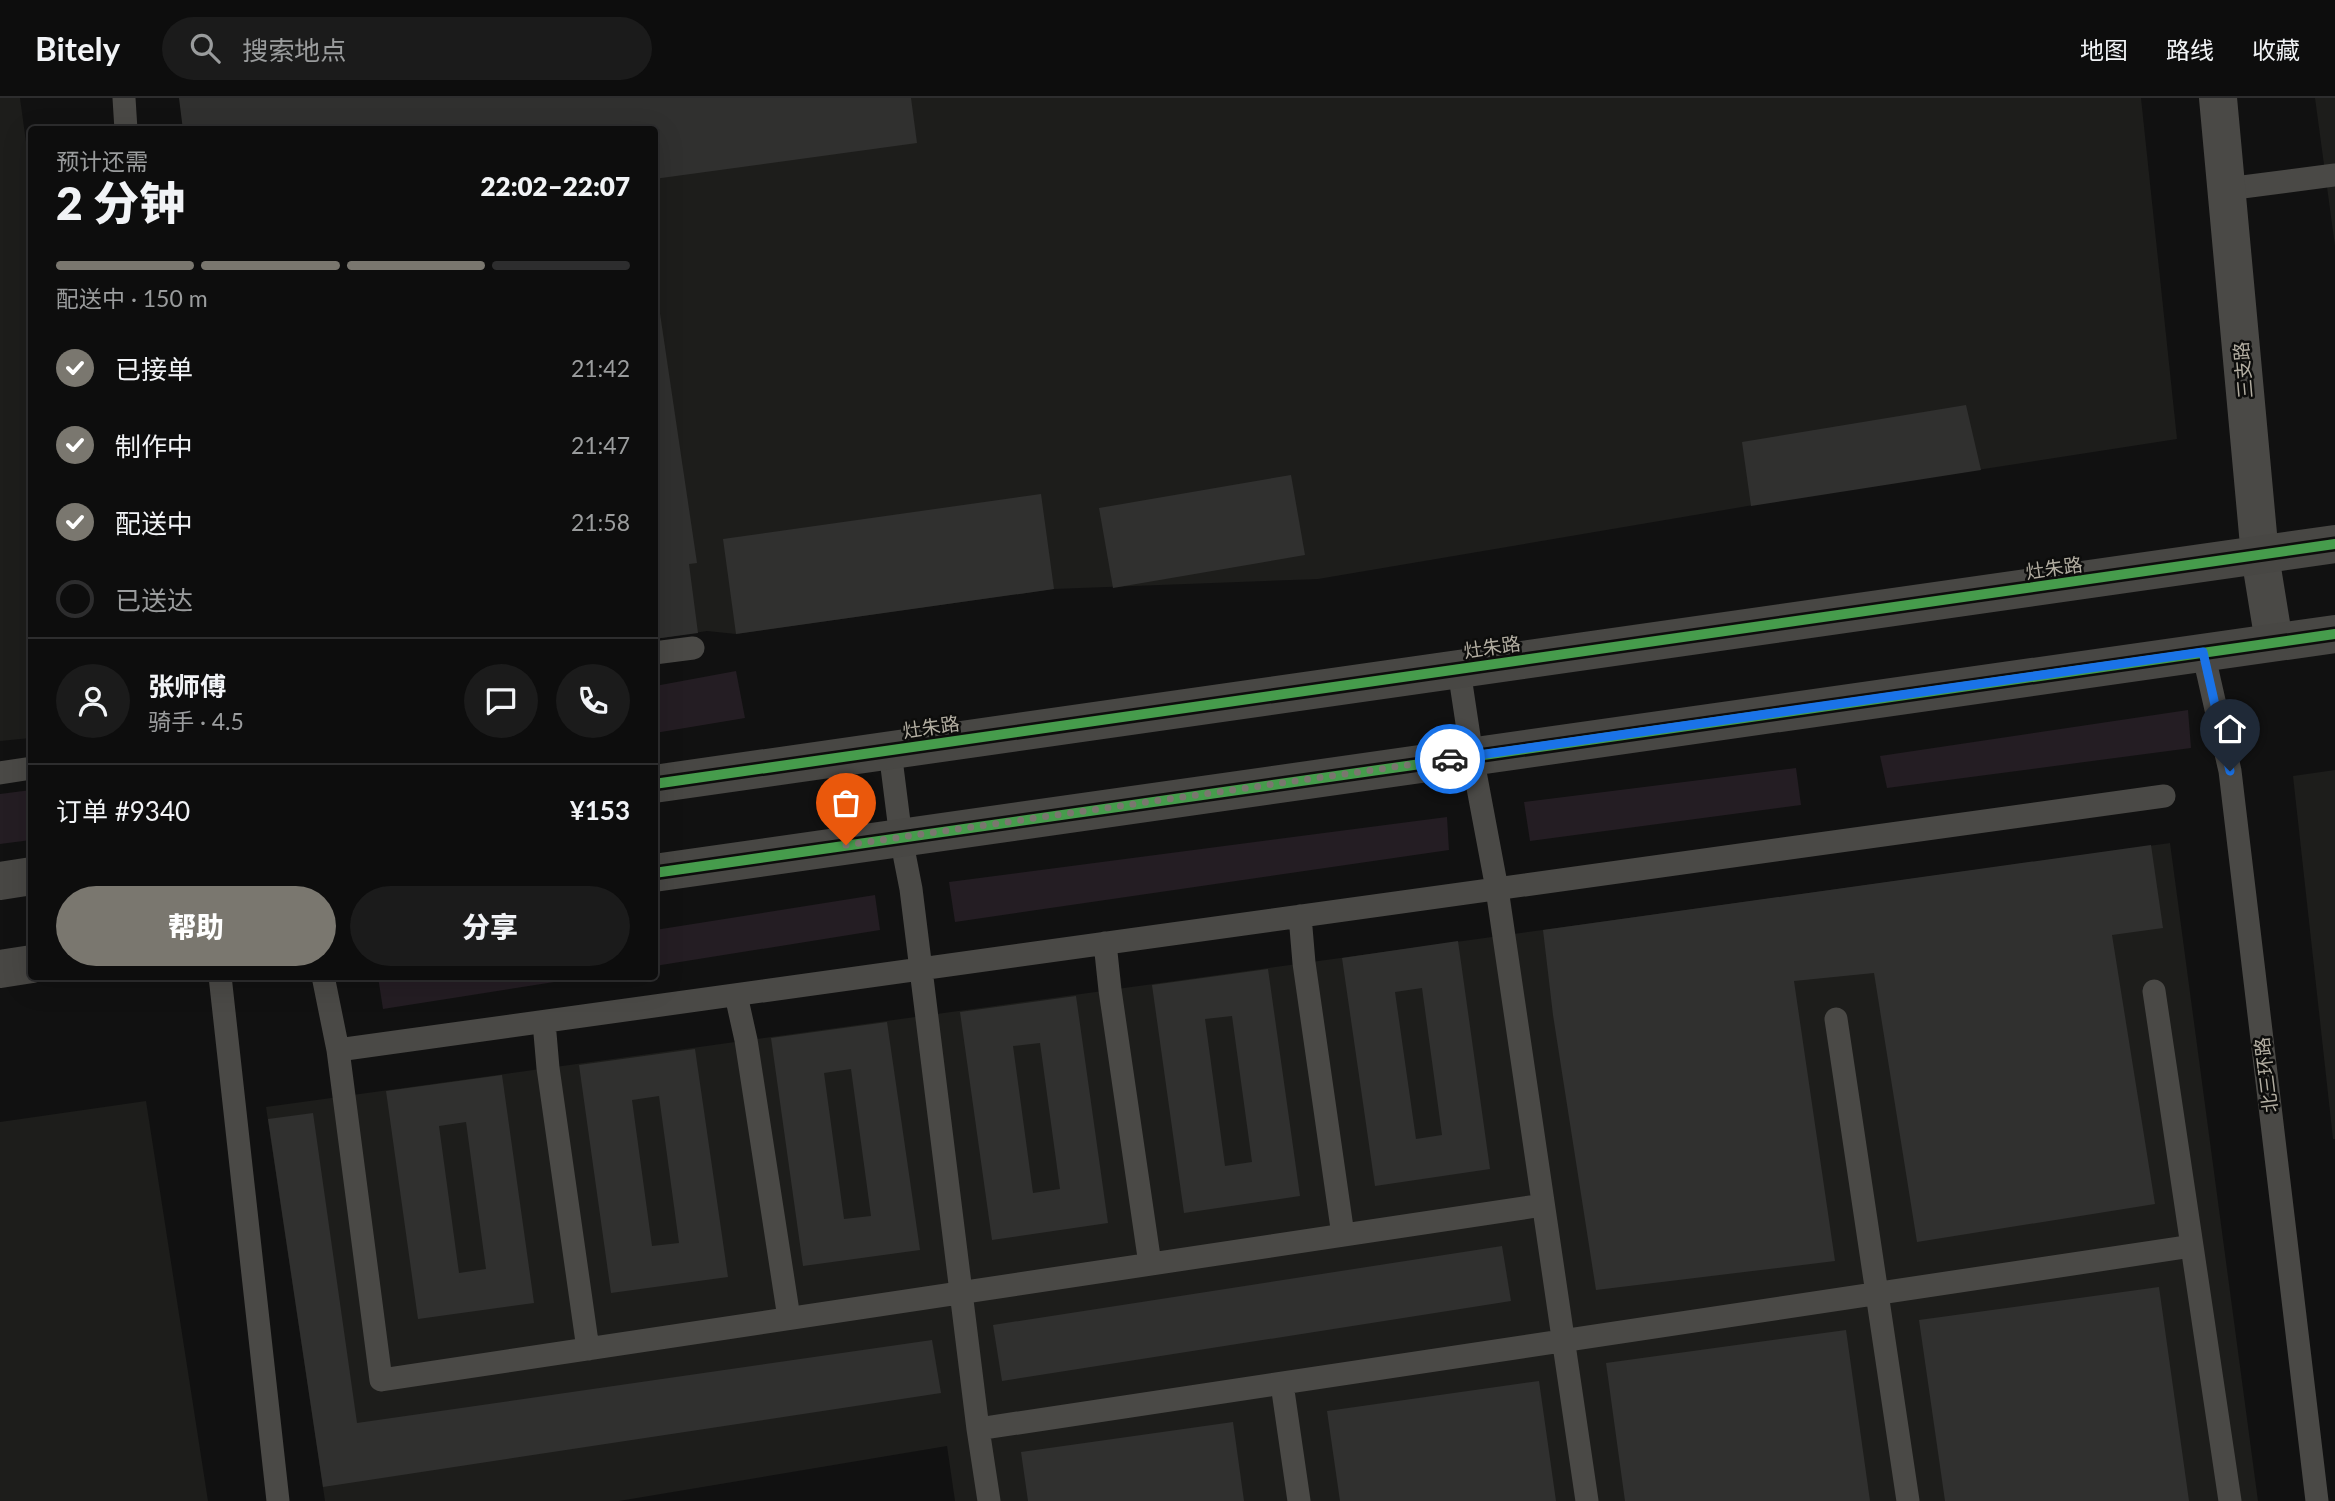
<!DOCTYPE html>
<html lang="zh">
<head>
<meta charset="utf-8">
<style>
  body { margin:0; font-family:Lato,"Noto Sans SC",sans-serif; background:#1b1b1b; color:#f1f3f6; height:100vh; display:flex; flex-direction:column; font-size:26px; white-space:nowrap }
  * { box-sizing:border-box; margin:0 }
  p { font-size:23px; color:#9a9c9d }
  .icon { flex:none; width:38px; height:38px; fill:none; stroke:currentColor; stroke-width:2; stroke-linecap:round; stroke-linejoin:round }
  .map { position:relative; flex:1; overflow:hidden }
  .panel { position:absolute; left:28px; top:28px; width:630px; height:854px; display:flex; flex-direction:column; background:#0d0d0d; border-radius:7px; box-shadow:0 7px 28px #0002,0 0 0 2px #2d2d2e }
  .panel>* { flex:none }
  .pin { position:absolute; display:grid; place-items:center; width:60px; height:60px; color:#fff; margin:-72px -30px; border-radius:50% 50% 50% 0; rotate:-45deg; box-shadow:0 0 7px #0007 }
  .pin .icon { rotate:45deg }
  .courier { position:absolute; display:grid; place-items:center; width:70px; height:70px; margin:-35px; border:5px solid #1a73e8; border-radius:50%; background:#fff; color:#222; box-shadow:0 2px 9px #0007 }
  .summary em { font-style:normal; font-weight:800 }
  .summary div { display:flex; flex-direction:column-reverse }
  .summary { display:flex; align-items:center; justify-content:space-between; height:119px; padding:0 28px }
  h1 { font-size:46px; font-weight:800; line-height:52px }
  .bar { display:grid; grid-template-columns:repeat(4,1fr); gap:10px 7px; align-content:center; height:84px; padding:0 28px }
  .bar i { height:9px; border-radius:5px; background:#2d2d2e }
  .bar .current { background:#7a776f }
  .bar p { grid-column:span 4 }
  .line { display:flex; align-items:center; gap:18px; padding:0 28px; border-top:2px solid #2d2d2e }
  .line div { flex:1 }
  .round { display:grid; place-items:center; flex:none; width:74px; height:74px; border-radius:37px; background:#1b1b1b }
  ol { padding:0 28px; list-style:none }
  li { display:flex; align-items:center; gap:21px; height:77px }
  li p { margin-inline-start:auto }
  li .icon { padding:7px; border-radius:50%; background:#7a776f; color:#fff; stroke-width:4 }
  li:last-child { color:#9a9c9d }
  li i { width:38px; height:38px; border:4px solid #2d2d2e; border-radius:50% }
  .cta { display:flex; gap:14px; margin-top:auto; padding:14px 28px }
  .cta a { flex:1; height:80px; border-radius:42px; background:#7a776f; color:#fff; font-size:28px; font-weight:800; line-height:80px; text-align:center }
  .cta a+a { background:#1b1b1b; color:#f1f3f6 }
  header { display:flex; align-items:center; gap:42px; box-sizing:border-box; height:98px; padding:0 35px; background:#0d0d0d; border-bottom:2px solid #2d2d2e }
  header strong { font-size:33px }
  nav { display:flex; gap:38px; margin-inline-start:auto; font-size:24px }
  .search { width:490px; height:63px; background:#1b1b1b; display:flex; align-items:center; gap:18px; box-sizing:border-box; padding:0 24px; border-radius:38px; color:#9a9c9d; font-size:26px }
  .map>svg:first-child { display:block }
</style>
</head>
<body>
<header>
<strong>Bitely</strong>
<div class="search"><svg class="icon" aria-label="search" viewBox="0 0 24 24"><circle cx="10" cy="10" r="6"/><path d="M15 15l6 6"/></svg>搜索地点</div>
<nav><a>地图</a><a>路线</a><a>收藏</a></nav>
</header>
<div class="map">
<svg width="2335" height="1403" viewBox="0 0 2335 1403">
  <rect width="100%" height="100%" fill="#111"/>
  <path fill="#1d1d1b" d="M0,0h20l12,88 -1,552 -31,3z
    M179,0h1962l36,341 -394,61 -465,79 -264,10 -318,45 -29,-3 -52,8 -1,-509z
    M2315,0h20v148l-3,-22z
    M2335,672v369h-2l-40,-363z
    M2170,745l88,658h-1303l-8,-55 -328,55h-294l-59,-394z
    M146,1003l62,400h-208v-379z"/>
  <path fill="#241d23" d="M736,573l9,47 -90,15v-47z
    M2188,612l3,38 -304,40 -7,-32z
    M1796,670l5,37 -271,36 -6,-39z
    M31,692v50l-31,4v-50z
    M1447,719l2,33 -494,72 -6,-40z
    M875,797l5,35 -225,36v-36z
    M378,879v-1l208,1 -203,32z"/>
  <path fill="#30302f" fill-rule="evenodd" d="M179,0h732l6,45 -263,36v-49h-471z
    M654,175l43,290 -8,1 9,69 -44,6z
    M1966,307l15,65 -230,36 -9,-64z
    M1291,377l14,80 -192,33 -14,-80z
    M1041,396l13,95 -318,45 -13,-95z
    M2151,747l12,83 -51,7 43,269 -238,38 -43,-269 -80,8 41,280 -239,29 -43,-275 -10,-85z
    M1458,843l32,228 -115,17 -33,-228zM1422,890l20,147 -26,4 -21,-147z
    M1268,871l32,227 -116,17 -32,-228zM1232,918l20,146 -27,4 -20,-147z
    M1076,898l32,227 -116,17 -32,-228zM1040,945l20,146 -27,4 -20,-147z
    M887,924l33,228 -117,16 -32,-228zM851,971l20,147 -27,3 -20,-146z
    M695,951l33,228 -117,16 -32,-228zM659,998l20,147 -27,3 -20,-146z
    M502,977l32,228 -116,16 -32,-228zM466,1024l20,147 -27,4 -20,-147z
    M313,1015l44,310 575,-83 9,53 -618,94 -55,-368z
    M1502,1148l9,55 -509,80 -9,-56z
    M2159,1189l30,214h-244l-26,-181z
    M1846,1232l24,171h-245l-19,-138z
    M1539,1283l17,120h-216l-13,-90z
    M1233,1324l11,79h-216l-7,-49z"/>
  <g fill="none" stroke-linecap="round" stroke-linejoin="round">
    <path stroke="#4a4946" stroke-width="23" d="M124,0l2,32
      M2227,91l108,-14
      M2203,554l27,119 87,730
      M654,555l39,-5
      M1459,572l13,86 25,133 90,612
      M890,653l11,87 10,51 67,540 11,72
      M0,675l32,-5
      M1300,818l4,47 39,272
      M1105,845l5,47 40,274
      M220,878l58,525
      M323,878l15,74 43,330 1162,-175
      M2154,893l76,510
      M736,897l10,45 43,278
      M1836,921l72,482
      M544,924l4,46 40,281
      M338,952l1826,-254
      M1282,1286l17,117
      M978,1331l1214,-183"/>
    <path stroke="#4a4946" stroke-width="38" d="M2218,0l42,458 14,86"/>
    <path stroke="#484744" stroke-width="38" d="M654,686l1681,-240
      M654,775l1681,-239
      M0,783l32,-5
      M0,871l32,-5"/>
    <g stroke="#0d0d0c" stroke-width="15">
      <path id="cycleway" d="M654,686l1681,-240
        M654,775l1681,-239"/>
    </g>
    <use href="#cycleway" stroke="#469c4c" stroke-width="10"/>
  </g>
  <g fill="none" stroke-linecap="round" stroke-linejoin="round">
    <path stroke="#7a776f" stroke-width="7" stroke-dasharray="0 12.6" d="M846,747l604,-86"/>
    <path stroke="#1a73e8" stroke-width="9" d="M1450,661l753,-107 27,119"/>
  </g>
  <g text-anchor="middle" stroke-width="5" stroke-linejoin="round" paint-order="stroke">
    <g font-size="19" fill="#b3aea2" stroke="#0d0d0c">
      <text transform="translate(2243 272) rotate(-95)" y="7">三支路</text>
      <text transform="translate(2054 470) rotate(-8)" y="7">灶朱路</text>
      <text transform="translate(1492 549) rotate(-8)" y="7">灶朱路</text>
      <text transform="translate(931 629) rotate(-8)" y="7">灶朱路</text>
      <text transform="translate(2266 977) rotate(-97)" y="7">北三环路</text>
    </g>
  </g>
</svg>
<div class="pin" style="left:846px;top:747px;background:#ea580c"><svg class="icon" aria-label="bag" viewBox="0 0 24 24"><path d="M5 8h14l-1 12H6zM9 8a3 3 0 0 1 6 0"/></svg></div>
<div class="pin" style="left:2230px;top:673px;background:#1f2937"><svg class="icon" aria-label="home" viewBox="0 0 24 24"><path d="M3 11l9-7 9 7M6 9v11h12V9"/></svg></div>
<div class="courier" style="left:1450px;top:661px"><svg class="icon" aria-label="car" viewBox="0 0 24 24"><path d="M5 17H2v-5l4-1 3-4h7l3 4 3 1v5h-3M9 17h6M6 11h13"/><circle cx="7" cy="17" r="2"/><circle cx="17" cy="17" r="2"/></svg></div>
<section class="panel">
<div class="summary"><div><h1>2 分钟</h1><p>预计还需</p></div><em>22:02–22:07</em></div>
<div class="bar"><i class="current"></i><i class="current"></i><i class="current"></i><i></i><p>配送中 · 150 m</p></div>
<ol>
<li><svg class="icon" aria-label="check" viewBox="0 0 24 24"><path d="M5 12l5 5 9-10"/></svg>已接单<p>21:42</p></li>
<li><svg class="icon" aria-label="check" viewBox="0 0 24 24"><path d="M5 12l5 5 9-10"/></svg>制作中<p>21:47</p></li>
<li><svg class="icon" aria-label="check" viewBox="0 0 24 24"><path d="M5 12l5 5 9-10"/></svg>配送中<p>21:58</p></li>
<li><i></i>已送达</li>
</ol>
<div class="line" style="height:126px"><a class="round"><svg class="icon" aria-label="person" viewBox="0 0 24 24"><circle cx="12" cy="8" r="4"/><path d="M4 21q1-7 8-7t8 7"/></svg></a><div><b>张师傅</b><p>骑手 · 4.5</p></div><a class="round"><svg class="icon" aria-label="chat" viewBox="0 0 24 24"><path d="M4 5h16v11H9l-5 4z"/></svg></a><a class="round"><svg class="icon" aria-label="phone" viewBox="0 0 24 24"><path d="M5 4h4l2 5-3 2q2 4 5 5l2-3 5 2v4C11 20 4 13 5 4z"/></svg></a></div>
<div class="line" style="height:91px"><div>订单 #9340</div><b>¥153</b></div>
<div class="cta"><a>帮助</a><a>分享</a></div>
</section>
</div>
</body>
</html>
